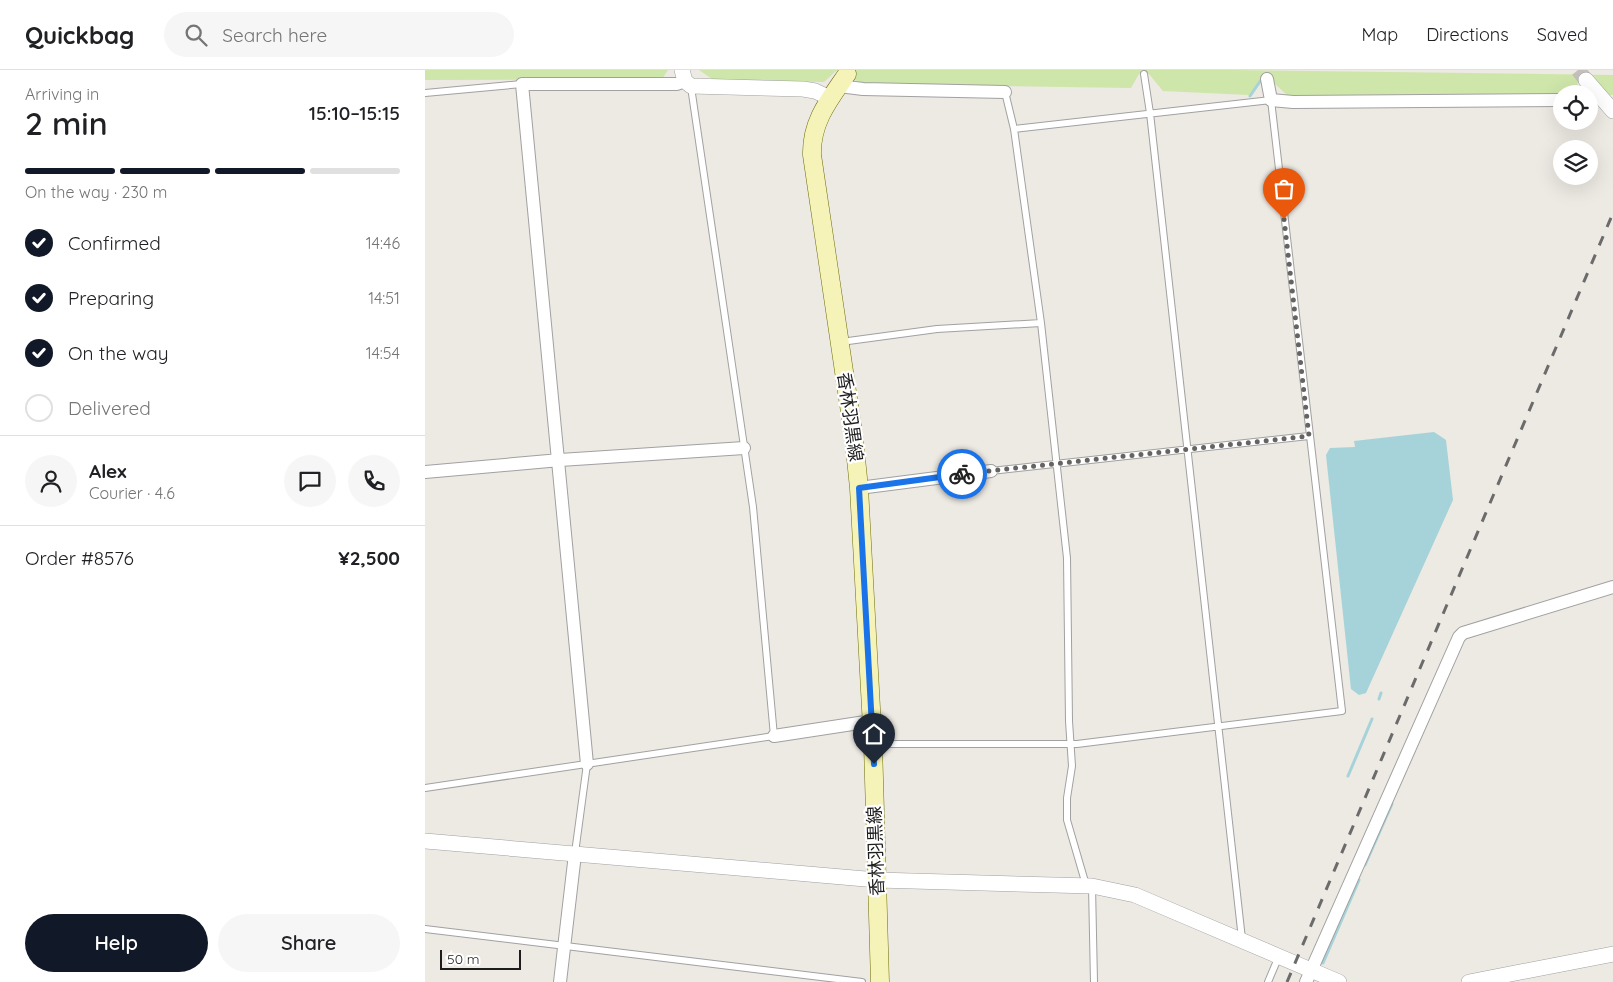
<!DOCTYPE html>
<html lang="en">
<head>
<meta charset="utf-8">
<style>
  body { margin:0; font-family:Quicksand,"Noto Sans JP",sans-serif; background:#f6f6f6; color:#202124; height:100vh; display:flex; flex-direction:column; font-size:19px; white-space:nowrap }
  * { box-sizing:border-box; margin:0 }
  p { font-size:16px; color:#757577 }
  .icon { flex:none; width:28px; height:28px; fill:none; stroke:currentColor; stroke-width:2; stroke-linecap:round; stroke-linejoin:round }
  .map { position:relative; flex:1; overflow:hidden }
  .sheet { display:flex; flex-direction:column; background:#fff; width:425px }
  .sheet>* { flex:none }
  .controls { position:absolute; left:1128px; top:15px; display:grid; gap:10px }
  .controls a { display:grid; place-items:center; width:45px; height:45px; border-radius:50%; background:#fff; box-shadow:0 5px 20px #0002; font-size:25px }
  .scale { position:absolute; left:15px; bottom:12px; width:81px; box-sizing:border-box; padding-left:5px; border:2px solid #1d1d1d; border-top:0; font-size:14px; line-height:18px; white-space:nowrap; color:#1d1d1d; -webkit-text-stroke:4px #fff; paint-order:stroke }
  .pin { position:absolute; display:grid; place-items:center; width:42px; height:42px; color:#fff; margin:-51px -21px; border-radius:50% 50% 50% 0; rotate:-45deg; box-shadow:0 0 5px #0007 }
  .pin .icon { rotate:45deg }
  .courier { position:absolute; display:grid; place-items:center; width:50px; height:50px; margin:-25px; border:4px solid #1a73e8; border-radius:50%; background:#fff; color:#222; box-shadow:0 1px 6px #0007 }
  .overview em { font-style:normal; font-weight:600 }
  .overview div { display:flex; flex-direction:column-reverse }
  .overview { display:flex; align-items:center; justify-content:space-between; height:85px; padding:0 25px }
  h1 { font-size:32px; font-weight:600; line-height:38px }
  .bar { display:grid; grid-template-columns:repeat(4,1fr); gap:8px 5px; align-content:center; height:60px; padding:0 25px }
  .bar i { height:6px; border-radius:4px; background:#e0e0e0 }
  .bar .current { background:#111827 }
  .bar p { grid-column:span 4 }
  .line { display:flex; align-items:center; gap:12px; padding:0 25px; border-top:1px solid #e0e0e0 }
  .line div { flex:1 }
  .round { display:grid; place-items:center; flex:none; width:52px; height:52px; border-radius:26px; background:#f6f6f6 }
  ol { padding:0 25px; list-style:none }
  li { display:flex; align-items:center; gap:15px; height:55px }
  li p { margin-inline-start:auto }
  li .icon { padding:5px; border-radius:50%; background:#111827; color:#fff; stroke-width:4 }
  li:last-child { color:#757577 }
  li i { width:28px; height:28px; border:2px solid #e0e0e0; border-radius:50% }
  .action { display:flex; gap:10px; margin-top:auto; padding:10px 25px }
  .action a { flex:1; height:58px; border-radius:30px; background:#111827; color:#fff; font-size:20px; font-weight:600; line-height:58px; text-align:center }
  .action a+a { background:#f6f6f6; color:#202124 }
  header { display:flex; align-items:center; gap:30px; box-sizing:border-box; height:70px; padding:0 25px; background:#fff; border-bottom:1px solid #e0e0e0 }
  header strong { font-size:24px }
  nav { display:flex; gap:28px; margin-inline-start:auto; font-size:18px }
  .search { width:350px; height:45px; background:#f6f6f6; display:flex; align-items:center; gap:12px; box-sizing:border-box; padding:0 18px; border-radius:28px; color:#757577; font-size:19px }
  main { display:flex; flex:1; min-height:0 }
  .map>svg:first-child { display:block }
</style>
</head>
<body>
<header>
<strong>Quickbag</strong>
<div class="search"><svg class="icon" aria-label="search" viewBox="0 0 24 24"><circle cx="10" cy="10" r="6"/><path d="M15 15l6 6"/></svg>Search here</div>
<nav><a>Map</a><a>Directions</a><a>Saved</a></nav>
</header>
<main>
<section class="sheet">
<div class="overview"><div><h1>2 min</h1><p>Arriving in</p></div><em>15:10–15:15</em></div>
<div class="bar"><i class="current"></i><i class="current"></i><i class="current"></i><i></i><p>On the way · 230 m</p></div>
<ol>
<li><svg class="icon" aria-label="check" viewBox="0 0 24 24"><path d="M5 12l5 5 9-10"/></svg>Confirmed<p>14:46</p></li>
<li><svg class="icon" aria-label="check" viewBox="0 0 24 24"><path d="M5 12l5 5 9-10"/></svg>Preparing<p>14:51</p></li>
<li><svg class="icon" aria-label="check" viewBox="0 0 24 24"><path d="M5 12l5 5 9-10"/></svg>On the way<p>14:54</p></li>
<li><i></i>Delivered</li>
</ol>
<div class="line" style="height:90px"><a class="round"><svg class="icon" aria-label="person" viewBox="0 0 24 24"><circle cx="12" cy="8" r="4"/><path d="M4 21q1-7 8-7t8 7"/></svg></a><div><b>Alex</b><p>Courier · 4.6</p></div><a class="round"><svg class="icon" aria-label="chat" viewBox="0 0 24 24"><path d="M4 5h16v11H9l-5 4z"/></svg></a><a class="round"><svg class="icon" aria-label="phone" viewBox="0 0 24 24"><path d="M5 4h4l2 5-3 2q2 4 5 5l2-3 5 2v4C11 20 4 13 5 4z"/></svg></a></div>
<div class="line" style="height:65px"><div>Order #8576</div><b>¥2,500</b></div>
<div class="action"><a>Help</a><a>Share</a></div>
</section>
<div class="map">
<svg width="1188" height="912" viewBox="0 0 1188 912">
  <rect width="100%" height="100%" fill="#ede9e3"/>
  <path fill="#cee6aa" d="M0,0h243l-6,9 -237,1z
    M274,0h534l380,5v20h-6l-15,-16 -15,4 2,4 -12,6 -279,3 -14,-13 -1,-4 -14,1v3l-10,12 -86,-4 -14,-17h-10l-8,14 -269,-4 -10,-6 2,-3 -18,-4 -12,11 -109,-1z"/>
  <path fill="#a5d3d9" d="M1009,362l12,8 7,60 -87,193 -7,2 -8,-6 -25,-234 4,-7 25,-1 -1,-6z"/>
  <g fill="none" stroke-linecap="round" stroke-linejoin="round">
    <path stroke="#a5d3d9" stroke-width="3" d="M825,26l11,-16
      M954,629l2,-6
      M923,706l24,-57
      M940,795l27,-61
      M898,893l36,-83"/>
    <path stroke="#c3c0bb" stroke-width="15" stroke-dasharray="15 8" stroke-linecap="butt" d="M1153,0l8,10"/>
    <g stroke="#a1a1a1" stroke-width="8">
      <path id="service" d="M719,4l6,39 92,826
        M580,22l9,37 27,194 26,235 2,163 3,45 -5,32v22l19,65
        M0,23l97,-9
        M416,272l96,-13 104,-6
        M566,401l318,-35
        M450,674h202l265,-33 -71,-611 -257,29
        M0,718l349,-52 -21,-229 -62,-420
        M150,783l12,-89
        M667,816l2,96
        M0,859l437,53
        M843,912l11,-26"/>
    </g>
    <g stroke="#a1a1a1" stroke-width="14">
      <path id="minor" d="M842,9l4,21 22,2 268,-2
        M414,16l24,3 142,3
        M1153,24l13,-6
        M0,402l135,-12 184,-12
        M434,418l132,-17
        M349,666l98,-15
        M162,694l-65,-680h155l8,-3
        M135,912l15,-128
        M881,912l153,-345 4,-4 150,-46"/>
    </g>
    <g stroke="#a1a1a1" stroke-width="16">
      <path id="tertiary" d="M257,0l3,11 6,5 112,3 12,2 15,7
        M1161,10l27,31
        M0,771l452,39 215,6 43,9 204,87
        M1044,912l144,-28"/>
    </g>
    <g stroke="#6d6e0a" stroke-width="19">
      <path id="secondary" d="M422,4c-18,26 -36,48 -35,81l42,284 5,49 14,257 7,237"/>
    </g>
    <use href="#service" stroke="#fff" stroke-width="6"/>
    <use href="#minor" stroke="#fff" stroke-width="12"/>
    <use href="#tertiary" stroke="#fff" stroke-width="15"/>
    <use href="#secondary" stroke="#f6f3b8" stroke-width="18"/>
    <path stroke="#6b6b6b" stroke-width="3" stroke-dasharray="10 10" stroke-linecap="butt" d="M862,912l326,-769"/>
  </g>
  <g fill="none" stroke-linecap="round" stroke-linejoin="round">
    <path stroke="#666462" stroke-width="5" stroke-dasharray="0 9" d="M537,404l347,-38 -25,-217"/>
    <path stroke="#1a73e8" stroke-width="6" d="M449,694l-15,-276 103,-14"/>
  </g>
  <g text-anchor="middle" stroke-width="4.5" stroke-linejoin="round" paint-order="stroke">
    <g font-size="18" fill="#1d1d1d" stroke="#fff">
      <text transform="translate(425 347) rotate(82)" y="6">香林羽黒線</text>
      <text transform="translate(451 781) rotate(-92)" y="6">香林羽黒線</text>
    </g>
  </g>
</svg>
<div class="controls">
<a><svg class="icon" aria-label="locate" viewBox="0 0 24 24"><circle cx="12" cy="12" r="6"/><path d="M12 2v4M12 18v4M2 12h4M18 12h4"/></svg></a>
<a><svg class="icon" aria-label="layers" viewBox="0 0 24 24"><path d="M12 4l9 5-9 5-9-5zM3 14l9 5 9-5"/></svg></a>
</div>
<div class="scale">50 m</div>
<div class="pin" style="left:859px;top:149px;background:#ea580c"><svg class="icon" aria-label="bag" viewBox="0 0 24 24"><path d="M5 8h14l-1 12H6zM9 8a3 3 0 0 1 6 0"/></svg></div>
<div class="pin" style="left:449px;top:694px;background:#1f2937"><svg class="icon" aria-label="home" viewBox="0 0 24 24"><path d="M3 11l9-7 9 7M6 9v11h12V9"/></svg></div>
<div class="courier" style="left:537px;top:404px"><svg class="icon" aria-label="bike" viewBox="0 0 24 24"><circle cx="6" cy="16" r="4"/><circle cx="18" cy="16" r="4"/><path d="M6 16l4-8h5l3 8M10 8l3 8H6M13 5h3"/></svg></div>
</div>
</main>
</body>
</html>
